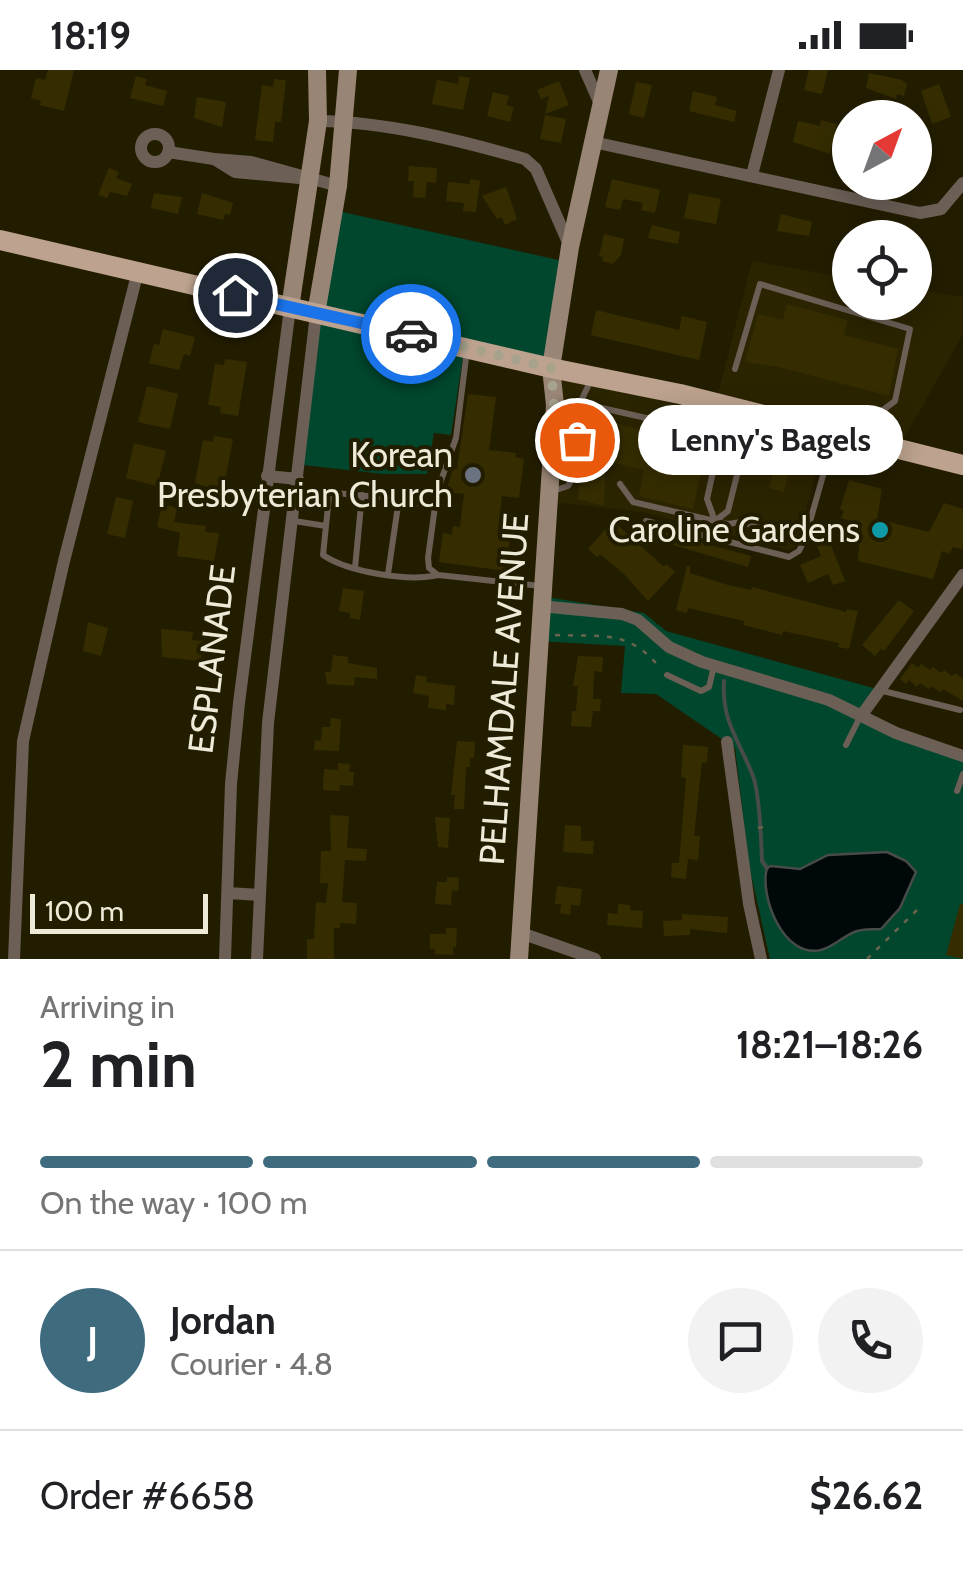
<!DOCTYPE html>
<html lang="en">
<head>
<meta charset="utf-8">
<style>
  body { margin:0; font-family:Cabin,sans-serif; background:#f2f2f2; color:#202124; height:100vh; display:flex; flex-direction:column; font-size:38px; white-space:nowrap }
  * { box-sizing:border-box; margin:0 }
  p { font-size:32px; color:#757577 }
  .icon { flex:none; width:55px; height:55px; fill:none; stroke:currentColor; stroke-width:2; stroke-linecap:round; stroke-linejoin:round }
  .map { position:relative; height:889px; overflow:hidden }
  .drawer { display:flex; flex-direction:column; background:#fff; flex:1 }
  .drawer>* { flex:none }
  .needle { width:65px; rotate:41deg }
  .controls { position:absolute; left:832px; top:30px; display:grid; gap:20px }
  .controls a { display:grid; place-items:center; width:100px; height:100px; border-radius:50%; background:#fff; box-shadow:0 5px 25px #0003; font-size:50px }
  .scale { position:absolute; left:30px; bottom:25px; width:178px; box-sizing:border-box; padding-left:10px; border:5px solid #edead8; border-top:0; font-size:28px; line-height:35px; white-space:nowrap; color:#edead8; -webkit-text-stroke:8px #231d00; paint-order:stroke }
  .pin { position:absolute; display:grid; place-items:center; width:85px; height:85px; color:#fff; margin:-42px; border:5px solid #fff; border-radius:50%; box-shadow:0 2px 10px #0007 }
  .courier { position:absolute; display:grid; place-items:center; width:100px; height:100px; margin:-50px; border:8px solid #1a73e8; border-radius:50%; background:#fff; color:#222; box-shadow:0 2px 12px #0007 }
  .bubble { position:absolute; height:70px; border-radius:35px; background:#fff; box-shadow:0 5px 25px #0003; font-size:32px; font-weight:800; line-height:70px; text-align:center }
  .summary em { font-style:normal; font-weight:800 }
  .summary div { display:flex; flex-direction:column-reverse }
  .summary { display:flex; align-items:center; justify-content:space-between; height:170px; padding:0 40px }
  h1 { font-size:65px; font-weight:800; line-height:75px }
  .bar { display:grid; grid-template-columns:repeat(4,1fr); gap:15px 10px; align-content:center; height:120px; padding:0 40px }
  .bar i { height:12px; border-radius:8px; background:#e0e0e0 }
  .bar .selected { background:#3f6b7f }
  .bar p { grid-column:span 4 }
  .line { display:flex; align-items:center; gap:25px; padding:0 40px; border-top:2px solid #e0e0e0 }
  .line div { flex:1 }
  .round { display:grid; place-items:center; flex:none; width:105px; height:105px; border-radius:52px; background:#f2f2f2 }
  .status { display:flex; justify-content:space-between; align-items:center; height:70px; padding:0 50px; background:#fff; direction:ltr }
  .status svg { height:28px; fill:currentColor }
  .map>svg:first-child { display:block }
</style>
</head>
<body>
<div class="status"><b>18:19</b><svg viewBox="0 0 49 12"><path d="M0 12V9h3v3zM5 12V6h3v6zM10 12V3h3v9zM15 12V0h3v12zM26 1h20v11H26zM47 4h2v5h-2z"/></svg></div>
<div class="map">
<svg width="963" height="889" viewBox="0 0 963 889">
  <rect width="100%" height="100%" fill="#231d00"/>
  <path fill="#2b2400" d="M752,191l98,17v24h65v-13l48,8v37l-66,117 -70,-15 -32,111 -6,3 -147,-38 -91,-10v-134l164,38z"/>
  <path fill="#00472d" d="M338,141l225,50 -12,107 -87,-18 -13,85 -17,-2 -7,41h-44l-80,-9 16,-148z
    M540,526l104,17 22,18 211,58 -18,30 104,39v201h-193l-21,-94 -14,-117 -79,-54 -35,-1 4,-47 -89,-5z"/>
  <path fill="#00080a" stroke="#474c48" stroke-width="2.5" d="M887,782l19,9 10,11 -16,36 -19,21c-8,0 -17,0 -24,2 -13,4 -23,16 -36,19 -38,9 -62,-55 -54,-82l4,-2 29,3 28,-14z"/>
  <g fill="none" stroke-linecap="round" stroke-linejoin="round">
    <path stroke="#474c48" stroke-width="4" d="M724,611c-3,40 16,61 29,95 7,19 8,63 9,85l5,7"/>
  </g>
  <path fill="#352d00" d="M48,0h26l-10,41 -24,-6 1,-4 -10,-3 5,-20 9,2z
    M809,0h19l-6,24 -18,-4z
    M869,3l33,7 5,4 -3,12 -7,-2 -1,5 -30,-11z
    M136,6l11,3 -2,6 22,6 -4,15 -33,-8z
    M459,6l11,2 -7,32 -31,-6 5,-24 21,4z
    M274,9l12,1 -5,42h-6l-2,20 -18,-2 7,-55 11,2z
    M559,11l10,24 -24,9 4,-18 -8,3 -4,-9z
    M636,12l16,3 -8,33 -15,-4z
    M939,14l12,33 -19,7 -11,-33z
    M693,21l24,6 -2,8 22,6 -3,11 -45,-11z
    M493,22l16,4 -3,9 8,2 -4,15 -23,-6z
    M197,27l29,5 -4,25 -28,-9z
    M545,45l21,4 -5,24 -21,-4z
    M821,50l16,4 -7,30 -37,-12 5,-21 22,5z
    M409,96l28,2 -1,15 -9,-1 -2,16 -12,-1 1,-16h-6z
    M109,98l10,4 -3,6 16,6 -5,12 -17,-4 -3,6 -9,-3z
    M470,109l10,2 -4,31 -13,-1 1,-8 -18,-2 2,-19 22,2z
    M612,109l48,11 -5,23 -14,-3 2,-7 -20,-4 -3,11 -15,-3z
    M506,117l11,32 -12,6 -3,-8 -5,2 -15,-23z
    M154,123l28,4 -4,17 -27,-6z
    M202,123l31,10 -3,12 -5,-1 -2,6 -26,-6z
    M689,123l32,6 -5,25 -32,-6z
    M781,144l31,8 -3,14 -32,-5z
    M652,155l28,7 -2,12 -30,-6z
    M604,164l20,5 -3,16 -8,9 -11,-3 1,-4 -4,-1z
    M787,234l61,16 -4,15 54,14 -9,47 -110,-29 -34,-5 13,-48 25,6z
    M596,240l83,20 3,-14 25,6 -8,38 -108,-25z
    M163,259l32,8 -5,19 -6,-2 -5,16 -30,-7 5,-19 5,1z
    M225,289l22,3 -9,54 -18,-3 1,-6 -13,-2 7,-41 9,1z
    M147,316l31,8 -8,35 -32,-7z
    M468,324l28,3 -7,53 27,3 -1,4 9,2 -5,39 -17,-2 -5,40 13,2 -4,33 -67,-9 4,-29 9,2 1,-9 7,1 4,-33 -18,-2 7,-24 4,1z
    M586,345l121,33 -14,61 -54,-13 5,-26 -38,-9 -2,45 -26,-7z
    M214,366l19,3 -10,53 -28,-9 8,-43 10,2z
    M134,373l32,8 -9,35 -31,-8z
    M757,383l25,7 -1,6 9,2 -6,24 -15,-4 4,-15 -19,-5z
    M849,410l33,9 -5,30 52,13 15,-29 19,6v40l-10,-2 -4,7 -7,-3 -9,28 -75,-18 2,-29 -10,-3 3,-7 -12,-4 3,-7 -4,-2z
    M116,427l17,4 -8,37 -18,-4z
    M162,434l15,4 -3,14 32,4 -1,6 14,1 -5,28 -37,-5 3,-23 -23,-6z
    M613,451l51,46 2,-3 9,8 -27,29 -23,-26 -25,-21 -3,3 -9,-8z
    M823,455l22,56 -12,4 -5,-11 -20,9 -8,-18 21,-9 -8,-20 2,-8z
    M641,456l110,30 -3,11 -109,-32z
    M687,496h3v7l38,12 23,5 1,-3 94,25 1,-3 11,2 -9,38 -11,-2 1,-4 -56,-12 -1,4 -11,-3 -28,-7 1,-4 -56,-13 -1,5 -11,-3z
    M343,518l21,3 -4,29 -10,-2v-5l-11,-2z
    M899,530l15,11 -30,40 -3,-2 -6,7 -13,-11z
    M88,552l20,6 -7,28 -18,-5z
    M161,559l32,3 -1,8 11,1 -2,20 -39,-4z
    M333,585l15,2v6l29,5v11l-22,-2 -1,9 -27,-2 -2,-12h6z
    M578,586l25,1 -1,15 -8,-1 -1,28h8l-1,12h-7l-2,16 -20,-1 1,-15h4l2,-25h-5z
    M912,593l6,5 3,-4 9,6 3,-3 8,6 3,-3 8,6 3,-3 8,6v22l-20,-12 -3,3 -8,-6 -3,3 -9,-6 -3,4 -8,-7 -3,4 -6,-5z
    M416,605l11,2 -1,5 29,4 -1,19 -8,-1v6l-18,-2 1,-12 -16,-3z
    M331,648l10,1 -2,32 -25,-1 1,-10 6,1 1,-14h8z
    M457,671l18,1 -1,16h-4v9h-4l-2,42h-10l1,-14h-4z
    M683,675l25,2 -1,16 -5,-1 -8,74h6l-2,24 -10,-1 -2,20 -15,-2 1,-14h7l7,-85 -5,-1z
    M338,693l12,1 -1,8h5l-1,14 -13,-1 -1,6 -16,-1 1,-21 14,1z
    M330,745l19,1 -2,32 20,1 -1,12 -21,-1 -3,42 15,1 -1,21 -16,-1v5h-6v31h-27v-20h7l2,-37 10,1 2,-20h-8l1,-32h10z
    M435,747l15,1 -2,30 -10,-1z
    M565,755l16,1v15h13l-1,13 -30,-2z
    M447,807l12,1 -1,13 -6,-1 -1,15 -16,-1 2,-22h10z
    M557,816l25,3 -2,17 -9,-1 -1,10 -10,-2 1,-9h-6z
    M618,834l12,1v5l13,1 -1,17 -35,-3 1,-12 10,1z
    M960,834h3v55l-17,-4z
    M682,844l46,3 -1,16 -37,-4v6l-26,1 -1,-15 19,-1z
    M446,858h11l-1,19h-3v8l-18,-1v-5h-5v-15h16z"/>
  <g fill="none" stroke-linecap="round" stroke-linejoin="round">
    <path stroke="#6a654c" stroke-width="2.5" stroke-dasharray="5 8" stroke-linecap="butt" d="M555,565c46,2 74,-6 105,33
      M758,758l5,-1
      M867,889l52,-51"/>
    <path stroke="#6b5f56" stroke-width="6" d="M467,280l-11,88 -19,54 -9,66 1,10 9,7 103,11
      M735,299l25,-85 150,45 -15,72 -12,9
      M556,334l24,-1 10,-21
      M734,368l8,17 -14,56 -13,10 -8,-22 11,-50 16,-11 8,-22
      M620,414l13,18 95,22 13,-2 49,13
      M553,421l15,-5 5,-9 7,-74 154,35
      M434,439l-25,-9 -74,-7 -6,4 -6,58c25,17 85,27 115,20
      M294,451l32,5
      M646,451l143,36 10,-6 6,-12 29,-102
      M355,498l7,-73
      M388,504l11,-75
      M667,605l34,16 8,-4 5,-21
      M879,620l81,20
      M846,675l14,-28
      M957,721l6,-17"/>
    <path stroke="#6b5f56" stroke-width="12" d="M585,0l15,34
      M318,51c69,1 141,19 207,38l11,10 34,78
      M141 78a14 14 0 1 1 28 0a14 14 0 1 1-28 0Z
      M593,72l327,71 21,-4 22,-26
      M168,82l46,7
      M752,105l27,-105
      M310,109l-75,-7 -21,-13 37,3 87,24
      M267,406l31,3
      M540,536l82,8 16,6 31,27 33,15 127,38 67,33 67,23
      M861,646l102,-141
      M727,672l22,162 12,55
      M228,823l32,2
      M521,863l74,26
      M14,889l9,-218 41,-180 74,-290
      M225,889l6,-175 8,-81 51,-395
      M257,889l11,-236 48,-409"/>
    <path stroke="#998576" stroke-width="18" d="M290,238l28,-187 -1,-51
      M316,244l22,-128 10,-116
      M519,889l36,-554 -4,-37 19,-121 39,-177"/>
    <path stroke="#bca28f" stroke-width="20" d="M0,170l551,128 129,26 283,71"/>
  </g>
  <g fill="none" stroke-linecap="round" stroke-linejoin="round">
    <path stroke="#a6a28c" stroke-width="10" stroke-dasharray="0 18" d="M411,264l140,34 3,36 26,-1 -3,37"/>
    <path stroke="#1a73e8" stroke-width="12" d="M235,225l176,39"/>
  </g>
  <circle fill="#6b7280" stroke="#231d00" stroke-width="4" cx="473" cy="405" r="10"/>
  <circle fill="#0f9aa8" stroke="#231d00" stroke-width="4" cx="880" cy="460" r="10"/>
  <g text-anchor="middle" stroke-width="8" stroke-linejoin="round" paint-order="stroke">
    <g font-size="35" fill="#edead8" stroke="#231d00" text-anchor="end">
      <text x="453" y="397">Korean<tspan x="453" dy="40">Presbyterian Church</tspan></text>
      <text x="860" y="472">Caroline Gardens</text>
    </g>
    <g font-size="35" fill="#edead8" stroke="#231d00">
      <text transform="translate(212 589) rotate(-83)" y="12">ESPLANADE</text>
      <text transform="translate(504 619) rotate(-86)" y="12">PELHAMDALE AVENUE</text>
    </g>
  </g>
</svg>
<div class="controls">
<a><svg class="needle" viewBox="-14 -14 28 28"><path d="M0-13l5 13h-10z" fill="#e53935"/><path d="M0 13l5-13h-10z" fill="#757577"/></svg></a>
<a><svg class="icon" aria-label="locate" viewBox="0 0 24 24"><circle cx="12" cy="12" r="6"/><path d="M12 2v4M12 18v4M2 12h4M18 12h4"/></svg></a>
</div>
<div class="scale">100 m</div>
<div class="pin" style="left:577px;top:370px;background:#ea580c"><svg class="icon" aria-label="bag" viewBox="0 0 24 24"><path d="M5 8h14l-1 12H6zM9 8a3 3 0 0 1 6 0"/></svg></div>
<div class="pin" style="left:235px;top:225px;background:#1f2937"><svg class="icon" aria-label="home" viewBox="0 0 24 24"><path d="M3 11l9-7 9 7M6 9v11h12V9"/></svg></div>
<div class="courier" style="left:411px;top:264px"><svg class="icon" aria-label="car" viewBox="0 0 24 24"><path d="M5 17H2v-5l4-1 3-4h7l3 4 3 1v5h-3M9 17h6M6 11h13"/><circle cx="7" cy="17" r="2"/><circle cx="17" cy="17" r="2"/></svg></div>
<div class="bubble" style="left:638px;top:335px;width:265px">Lenny's Bagels</div>
</div>
<section class="drawer">
<div class="summary"><div><h1>2 min</h1><p>Arriving in</p></div><em>18:21–18:26</em></div>
<div class="bar"><i class="selected"></i><i class="selected"></i><i class="selected"></i><i></i><p>On the way · 100 m</p></div>
<div class="line" style="height:180px"><b class="round" style="background:#3f6b7f;color:#fff">J</b><div><b>Jordan</b><p>Courier · 4.8</p></div><a class="round"><svg class="icon" aria-label="chat" viewBox="0 0 24 24"><path d="M4 5h16v11H9l-5 4z"/></svg></a><a class="round"><svg class="icon" aria-label="phone" viewBox="0 0 24 24"><path d="M5 4h4l2 5-3 2q2 4 5 5l2-3 5 2v4C11 20 4 13 5 4z"/></svg></a></div>
<div class="line" style="height:130px"><div>Order #6658</div><b>$26.62</b></div>
</section>
</body>
</html>
